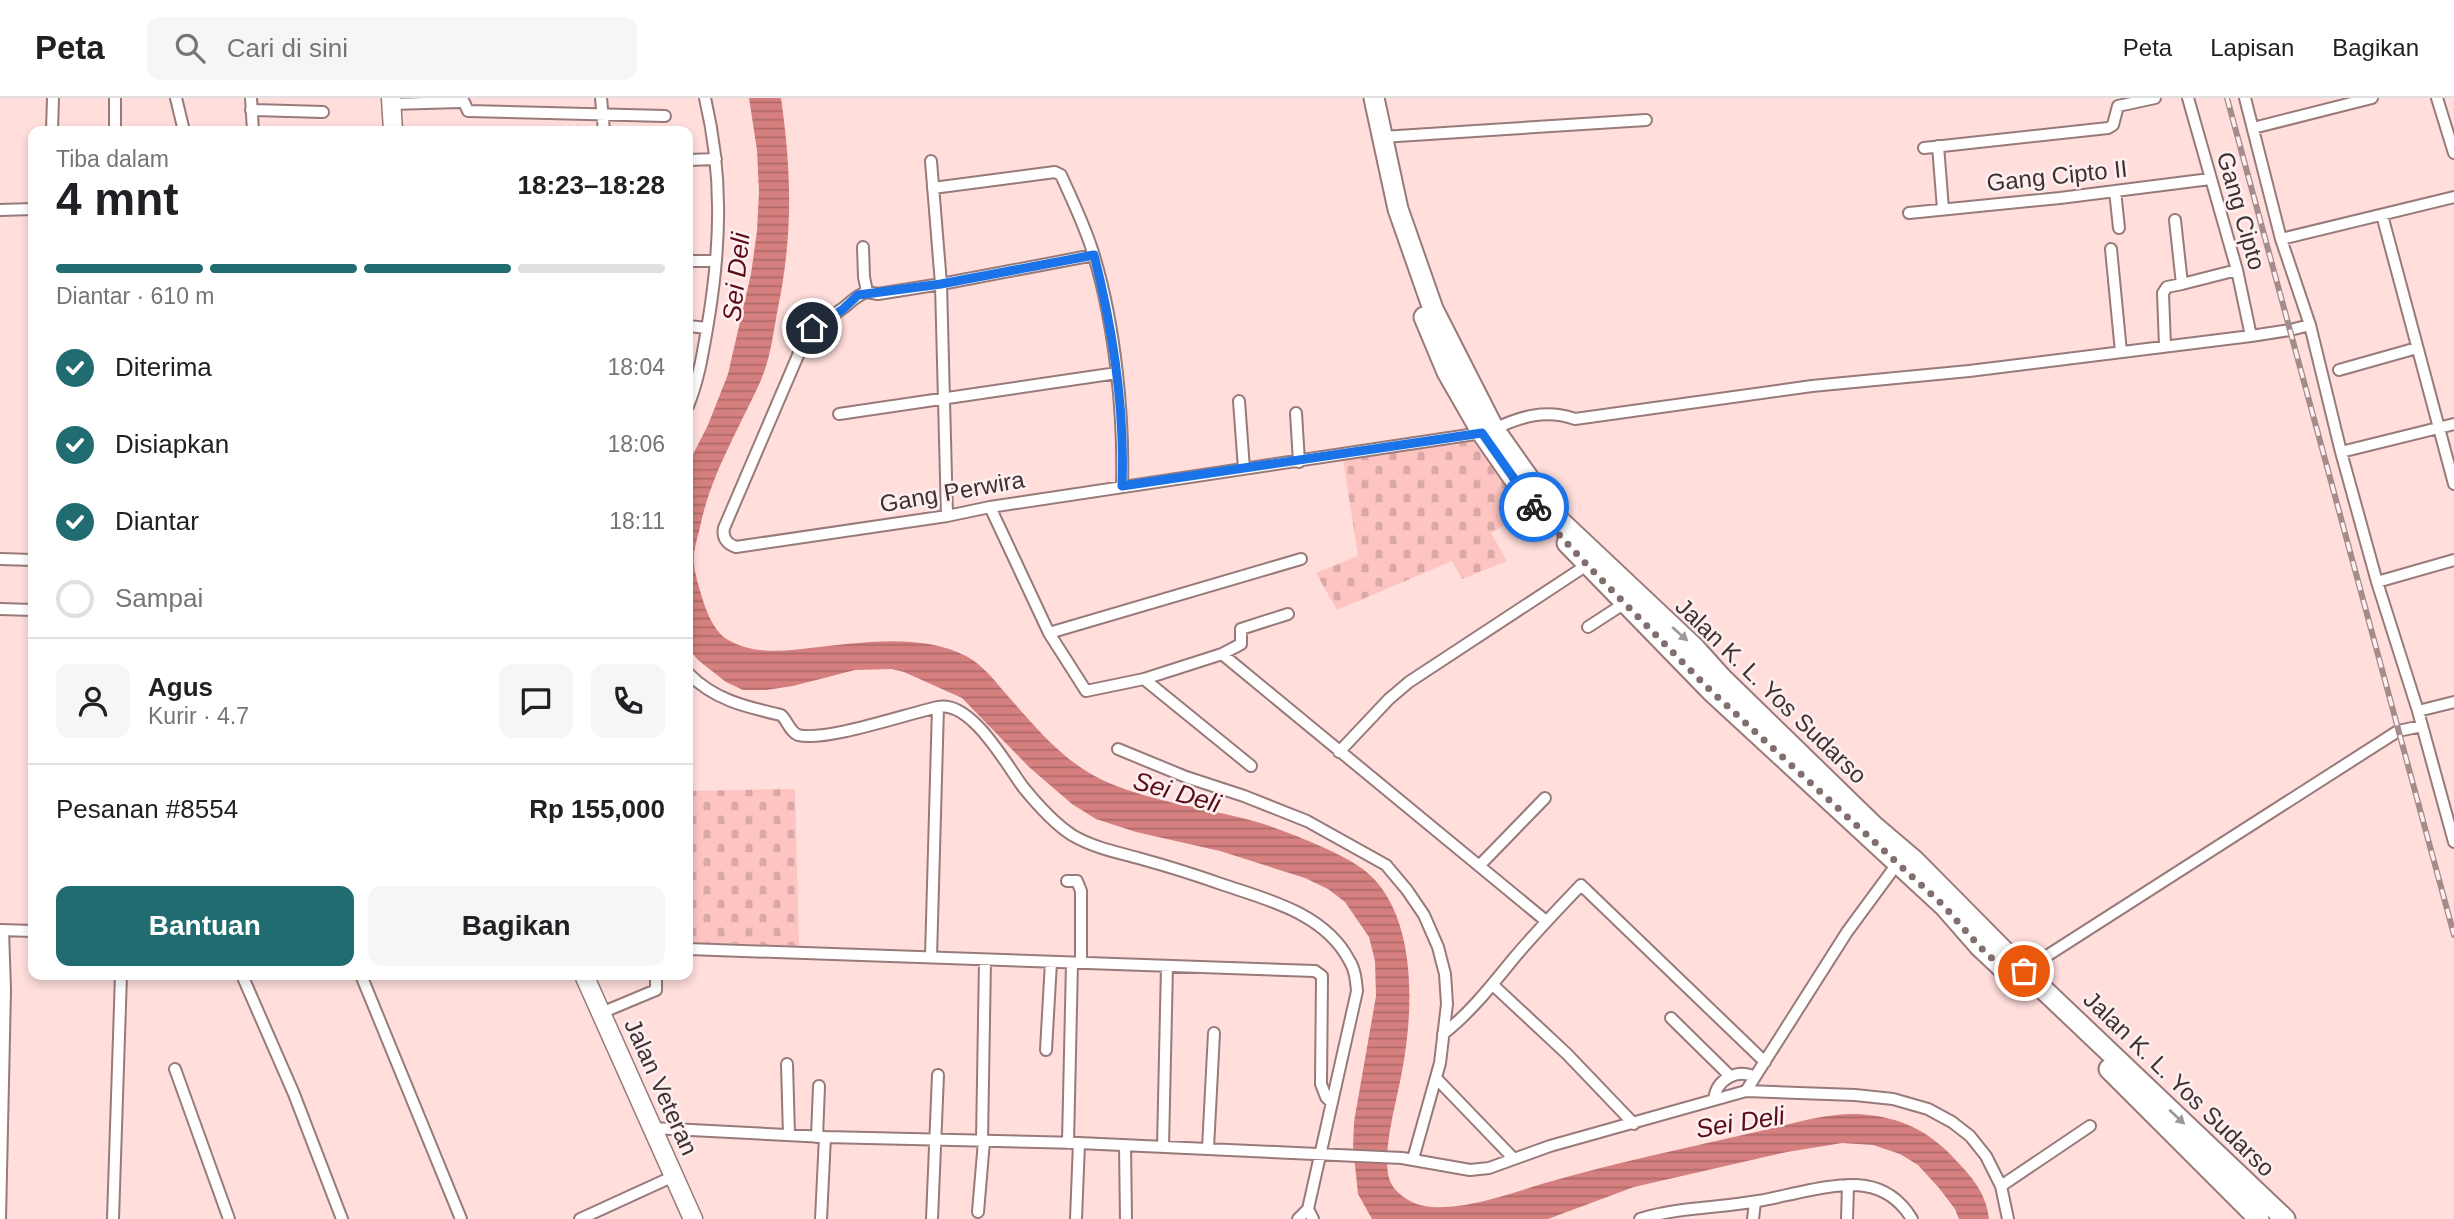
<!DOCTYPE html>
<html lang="id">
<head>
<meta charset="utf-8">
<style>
  body { margin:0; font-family:Arial,sans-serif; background:#f6f6f6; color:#202124; height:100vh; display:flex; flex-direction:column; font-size:26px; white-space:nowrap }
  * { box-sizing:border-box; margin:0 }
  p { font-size:23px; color:#757577 }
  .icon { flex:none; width:38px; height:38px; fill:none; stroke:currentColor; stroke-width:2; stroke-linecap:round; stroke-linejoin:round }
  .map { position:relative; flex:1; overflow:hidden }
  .details { position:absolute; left:28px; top:28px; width:665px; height:854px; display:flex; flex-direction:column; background:#fff; border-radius:14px; box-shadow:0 4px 10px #0003 }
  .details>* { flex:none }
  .pin { position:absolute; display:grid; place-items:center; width:60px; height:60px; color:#fff; margin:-30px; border:4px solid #fff; border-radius:50%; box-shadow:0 2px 7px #0007 }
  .courier { position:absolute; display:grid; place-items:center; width:70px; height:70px; margin:-35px; border:5px solid #1a73e8; border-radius:50%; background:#fff; color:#222; box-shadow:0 2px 9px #0007 }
  .head em { font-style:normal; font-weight:700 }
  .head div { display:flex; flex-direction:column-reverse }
  .head { display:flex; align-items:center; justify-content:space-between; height:119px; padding:0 28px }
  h1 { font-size:46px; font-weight:700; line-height:52px }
  .bar { display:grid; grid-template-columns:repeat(4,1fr); gap:10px 7px; align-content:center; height:84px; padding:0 28px }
  .bar i { height:9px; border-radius:5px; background:#e0e0e0 }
  .bar .active { background:#206c71 }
  .bar p { grid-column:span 4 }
  .line { display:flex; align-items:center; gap:18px; padding:0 28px; border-top:2px solid #e0e0e0 }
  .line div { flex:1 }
  .round { display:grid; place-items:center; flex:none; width:74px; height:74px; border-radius:14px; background:#f6f6f6 }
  ol { padding:0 28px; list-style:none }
  li { display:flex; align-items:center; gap:21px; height:77px }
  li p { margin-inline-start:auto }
  li .icon { padding:7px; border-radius:50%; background:#206c71; color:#fff; stroke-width:4 }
  li:last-child { color:#757577 }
  li i { width:38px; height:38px; border:4px solid #e0e0e0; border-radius:50% }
  .primary-button { display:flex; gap:14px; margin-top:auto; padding:14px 28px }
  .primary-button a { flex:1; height:80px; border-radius:14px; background:#206c71; color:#fff; font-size:28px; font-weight:700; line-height:80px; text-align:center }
  .primary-button a+a { background:#f6f6f6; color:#202124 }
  header { display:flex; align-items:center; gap:42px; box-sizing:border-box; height:98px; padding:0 35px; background:#fff; border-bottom:2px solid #e0e0e0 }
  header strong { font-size:33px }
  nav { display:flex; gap:38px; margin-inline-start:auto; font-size:24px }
  .search { width:490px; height:63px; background:#f6f6f6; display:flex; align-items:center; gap:18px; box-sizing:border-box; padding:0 24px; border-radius:14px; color:#757577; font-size:26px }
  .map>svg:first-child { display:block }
</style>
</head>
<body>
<header>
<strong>Peta</strong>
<div class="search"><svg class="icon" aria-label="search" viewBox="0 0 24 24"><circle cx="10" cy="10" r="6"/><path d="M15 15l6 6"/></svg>Cari di sini</div>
<nav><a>Peta</a><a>Lapisan</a><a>Bagikan</a></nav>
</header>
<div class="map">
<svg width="2454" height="1121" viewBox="0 0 2454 1121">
  <defs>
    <pattern id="cemetery-stones" width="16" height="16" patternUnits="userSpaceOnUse" patternTransform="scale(1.75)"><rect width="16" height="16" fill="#fdc4c2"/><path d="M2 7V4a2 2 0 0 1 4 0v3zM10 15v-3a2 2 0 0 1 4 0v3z" fill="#daa9a7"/></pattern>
    <pattern id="water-rules" width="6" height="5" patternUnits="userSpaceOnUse" patternTransform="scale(1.75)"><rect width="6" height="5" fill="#d5807f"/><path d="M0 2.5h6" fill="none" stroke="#ae6969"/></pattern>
  </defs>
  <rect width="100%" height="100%" fill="#ffdedc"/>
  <path fill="url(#cemetery-stones)" d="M1480,340l51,71 -40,24 16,28 -45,18 -10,-18 -115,49 -21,-37 42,-17 -15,-97z
    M795,691l4,157 -111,-4v-151z"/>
  <path fill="url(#water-rules)" d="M749,0h32c11,77 12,139 -4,215 -4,23 -7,46 -16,67 -22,49 -50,94 -61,147 -2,10 -7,23 -6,34 0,10 4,23 7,33 5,17 13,39 29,47 27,15 60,9 89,6 48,-5 102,-13 147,9 16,8 29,25 41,39 30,34 59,70 102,88 43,18 88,24 133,35 29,7 58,19 85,31 18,9 34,16 48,31 43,48 38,137 26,197 -5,26 -19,76 -12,101 3,11 13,19 23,24 33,16 100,-9 133,-19 70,-20 140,-35 211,-51 32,-7 68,-19 101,-18 37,2 66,13 92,39 19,20 37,37 40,66h-30l-4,-10 -16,-21 -21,-23 -18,-11 -27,-9 -31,-2 -55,9 -153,35 -86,32h-176l-14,-25 -5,-48 1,-24 22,-126 -1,-35 -6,-24 -24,-35 -17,-13 -23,-11 -85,-27 -84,-19 -40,-13 -24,-15 -43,-37 -67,-69 -58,-26 -13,-3 -36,1 -62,16 -27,4h-23l-17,-8 -28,-22 -10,-12v-184l20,-39 20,-51 23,-100 6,-43 2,-39 -2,-42z"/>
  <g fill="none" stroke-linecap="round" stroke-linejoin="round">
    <g stroke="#977a79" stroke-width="14">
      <path id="street" d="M176,0l8,33
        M251,0l2,33
        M601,0l3,33
        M2188,0l49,172 14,66
        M2245,0l36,141 29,86 31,127 36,130 41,129 36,131
        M2437,0l17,55
        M391,6l69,-2h4l4,9 197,5
        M251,12l72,2
        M2253,30l119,-30
        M52,33l1,-33
        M115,33v-33
        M1382,39l264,-17
        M1938,48l5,63
        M1924,50l184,-20 5,-3 5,-19 37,-8
        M688,62l28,-1
        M931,63l10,123 6,232
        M933,90l122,-16 6,3c12,27 25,53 33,81 21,69 30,159 28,230
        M2115,93l4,37
        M0,112l33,-1
        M1909,115l151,-15 150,-19
        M2382,117l72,269
        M2281,141l173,-42
        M863,149l1,30 3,15 11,2 63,-10 153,-29
        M2111,151l10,103
        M688,163h28
        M2182,186l55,-14
        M867,194c-13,4 -17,12 -28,19 -14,9 -25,13 -34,28l-81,189c-2,10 3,16 12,19l211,-31 43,-9 492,-74
        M688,228l19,2
        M2165,248l-2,-53 4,-6 15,-3 -7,-64
        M2339,272l78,-22
        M1239,303l5,68
        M688,308c11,-27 15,-54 20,-83 13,-78 15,-149 -3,-225
        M1296,315l3,49
        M839,316l278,-41
        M1494,331c28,-13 52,-20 81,-10l237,-33 157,-15 282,-35 39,-6 20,-5
        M2341,354l113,-28
        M990,409l59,126 37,58 58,-12 78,-25 19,-10v-15l47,-15
        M0,461l33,1
        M2377,484l77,-22
        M0,511l33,1
        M1588,529l37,-24
        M1049,535l252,-74
        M1222,556l324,267
        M688,575c26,27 58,34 93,42 6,5 9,17 17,20 28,7 108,-21 140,-28 33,-7 68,57 85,80 13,16 32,37 49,48 20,12 44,17 66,23 29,8 58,17 86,27 45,15 101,29 125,75 6,9 7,20 8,31l-49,218 5,10
        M1144,581l107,87
        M2418,613l36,-9
        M1118,651l68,28 58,19 63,25 79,44 21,25 17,25 14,32 7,27 2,30 -7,59 -27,96
        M1339,654l50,-53 20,-17 178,-117
        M1479,768l66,-68
        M1067,783h10l4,10v72
        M0,832l33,1
        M688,851l627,22 7,5 -1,108 5,13 6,6
        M931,859l7,-250
        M2020,875l378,-242 24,-5
        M242,877l52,119 48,125
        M361,877l100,244
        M1493,887l74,69 67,70
        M601,915l55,-23v-15
        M1671,920l59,58
        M1443,936c27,-21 49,-49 71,-76 21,-25 44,-49 67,-73l184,177
        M1046,952l5,-88
        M787,966l2,71
        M175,971l54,150
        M1436,980l78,81
        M1746,993l101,-159 50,-68
        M1714,1002c2,-20 22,-32 41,-23
        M652,1030l173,9 254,6 323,15 68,12 19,-2 61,-22 196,-55 109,4 38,4 35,10 24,13 18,14 16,20 15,30 7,33
        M817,1039l2,-51
        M982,1043l3,-181
        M1068,1045l4,-180
        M1125,1047l1,74
        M1163,1049l4,-181
        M1208,1050l6,-115
        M2001,1088l89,-60
        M978,1114l6,-71
        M0,1121l5,-229 -2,-60
        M113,1121l8,-244
        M580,1121l94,-43
        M821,1121l4,-82
        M932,1121l6,-144
        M1076,1121l3,-76
        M1298,1121l10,-10
        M1640,1121c38,-12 79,-11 118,-18 30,-5 78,-20 107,-15 20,3 36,15 47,33
        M1753,1121l2,-17
        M1847,1121l1,-34"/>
    </g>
    <g stroke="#977a79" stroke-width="21">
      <path id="primary" d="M391,0l2,33
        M584,877l109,244"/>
    </g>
    <g stroke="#977a79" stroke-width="23">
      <path id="highway" d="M1374,0l24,111 35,100 61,120 63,89 138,130 27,30 152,148 40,34 110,111 261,248
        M1424,219l23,55 35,61 34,49
        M1567,445l144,148 233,215 35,40 32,30
        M2109,971l150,150"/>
    </g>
    <use href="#street" stroke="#fff" stroke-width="10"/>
    <use href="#primary" stroke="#fff" stroke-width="18"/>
    <use href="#highway" stroke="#fff" stroke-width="19"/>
    <g stroke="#a38c8b" stroke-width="6">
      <path id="rail" d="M2227,0l227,837"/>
    </g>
    <use href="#rail" stroke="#fef0f0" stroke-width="3.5" stroke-dasharray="10" stroke-linecap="butt"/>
  </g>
  <defs><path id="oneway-solid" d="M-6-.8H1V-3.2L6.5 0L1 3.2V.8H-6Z" transform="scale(1.75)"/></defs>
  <g fill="#9e9898">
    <use href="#oneway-solid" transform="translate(1680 536) rotate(42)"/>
    <use href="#oneway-solid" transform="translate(2177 1019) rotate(43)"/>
  </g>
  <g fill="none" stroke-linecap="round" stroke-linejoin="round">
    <path stroke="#826e6d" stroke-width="7" stroke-dasharray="0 12.6" d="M1534,409l53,58 124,126 233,215 35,40 34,32 11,-7"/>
    <path stroke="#1a73e8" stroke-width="9" d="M812,230l30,-18 16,-15 83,-11 153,-29c19,75 31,154 28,231l360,-53 52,74"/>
  </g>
  <g text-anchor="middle" stroke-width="5" stroke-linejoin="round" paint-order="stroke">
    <g font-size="24" fill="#3e3131" stroke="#fef0f0">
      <text transform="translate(2057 78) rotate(-6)" y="8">Gang Cipto II</text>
      <text transform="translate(2241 113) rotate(74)" y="8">Gang Cipto</text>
      <text transform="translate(952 394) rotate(-10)" y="8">Gang Perwira</text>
      <text transform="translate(1771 593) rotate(44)" y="8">Jalan K. L. Yos Sudarso</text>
      <text transform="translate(2179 986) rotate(44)" y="8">Jalan K. L. Yos Sudarso</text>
      <text transform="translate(661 989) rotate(66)" y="8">Jalan Veteran</text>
    </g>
    <g font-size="26" font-style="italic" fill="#5a0d16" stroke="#fef0f0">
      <text transform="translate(736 179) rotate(-84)" y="9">Sei Deli</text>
      <text transform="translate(1177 694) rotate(16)" y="9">Sei Deli</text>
      <text transform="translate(1740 1024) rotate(-9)" y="9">Sei Deli</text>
    </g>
  </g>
</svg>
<div class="pin" style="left:2024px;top:873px;background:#ea580c"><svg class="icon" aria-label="bag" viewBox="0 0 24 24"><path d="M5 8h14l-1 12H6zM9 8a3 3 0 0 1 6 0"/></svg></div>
<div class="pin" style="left:812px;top:230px;background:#1f2937"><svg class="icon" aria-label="home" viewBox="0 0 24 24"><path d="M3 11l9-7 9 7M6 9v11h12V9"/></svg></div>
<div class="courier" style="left:1534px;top:409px"><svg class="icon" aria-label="bike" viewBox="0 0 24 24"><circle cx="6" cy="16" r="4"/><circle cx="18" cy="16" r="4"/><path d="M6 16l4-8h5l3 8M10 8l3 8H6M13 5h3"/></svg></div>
<section class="details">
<div class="head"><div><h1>4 mnt</h1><p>Tiba dalam</p></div><em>18:23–18:28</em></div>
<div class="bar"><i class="active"></i><i class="active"></i><i class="active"></i><i></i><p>Diantar · 610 m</p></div>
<ol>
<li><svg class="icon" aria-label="check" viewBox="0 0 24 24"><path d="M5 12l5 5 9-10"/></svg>Diterima<p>18:04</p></li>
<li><svg class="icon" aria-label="check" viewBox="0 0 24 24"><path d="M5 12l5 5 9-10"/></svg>Disiapkan<p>18:06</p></li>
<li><svg class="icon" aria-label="check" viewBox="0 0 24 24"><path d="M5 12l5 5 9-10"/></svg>Diantar<p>18:11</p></li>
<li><i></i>Sampai</li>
</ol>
<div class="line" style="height:126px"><a class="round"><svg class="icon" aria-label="person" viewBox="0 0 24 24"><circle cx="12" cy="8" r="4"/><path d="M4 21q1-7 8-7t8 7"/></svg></a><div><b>Agus</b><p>Kurir · 4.7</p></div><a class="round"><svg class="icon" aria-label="chat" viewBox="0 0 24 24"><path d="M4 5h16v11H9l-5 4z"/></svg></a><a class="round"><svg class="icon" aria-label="phone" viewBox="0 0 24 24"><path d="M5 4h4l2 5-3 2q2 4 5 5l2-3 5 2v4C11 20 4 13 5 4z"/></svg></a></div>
<div class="line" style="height:91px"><div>Pesanan #8554</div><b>Rp 155,000</b></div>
<div class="primary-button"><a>Bantuan</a><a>Bagikan</a></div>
</section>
</div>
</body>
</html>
